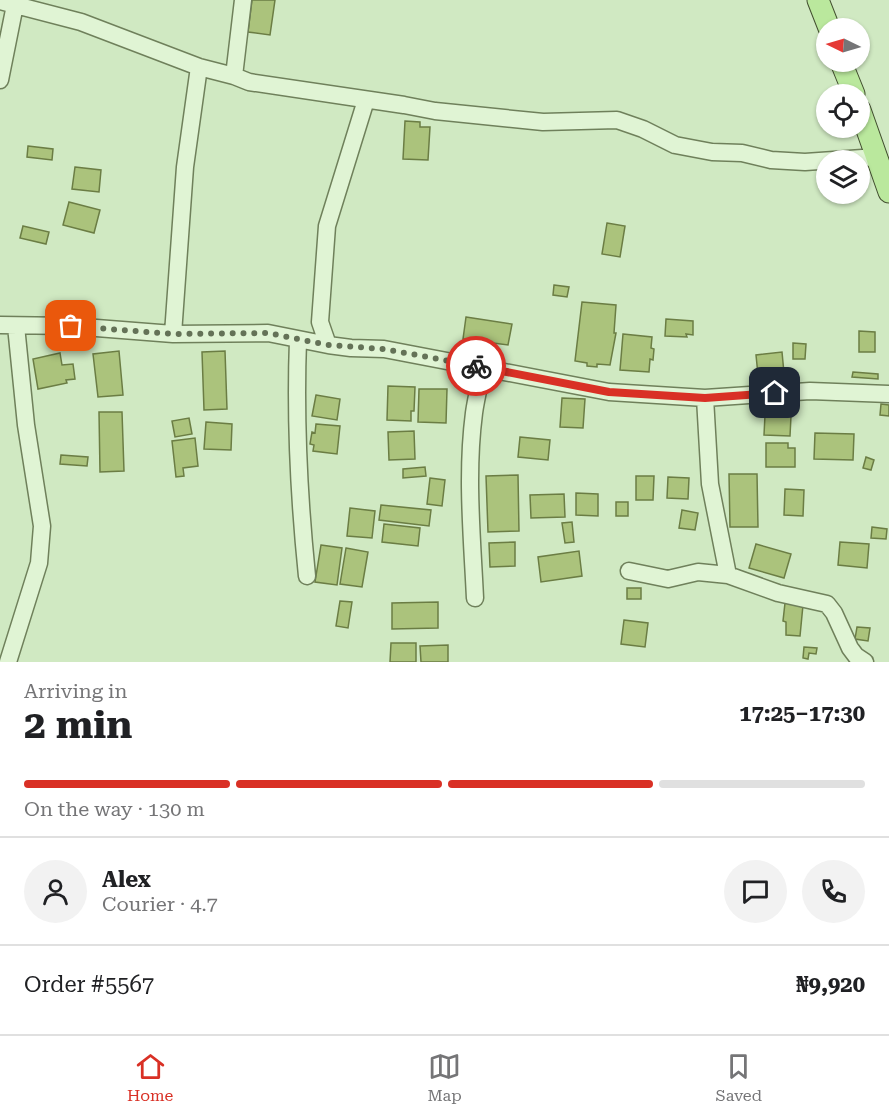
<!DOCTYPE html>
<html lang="en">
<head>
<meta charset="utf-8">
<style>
  body { margin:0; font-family:"Roboto Serif",serif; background:#f2f2f2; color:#202124; height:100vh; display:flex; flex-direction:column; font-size:22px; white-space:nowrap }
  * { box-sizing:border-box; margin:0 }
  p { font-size:20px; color:#757577 }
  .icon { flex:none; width:33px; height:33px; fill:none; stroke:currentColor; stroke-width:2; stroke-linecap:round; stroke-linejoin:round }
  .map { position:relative; height:662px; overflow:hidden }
  .sheet { display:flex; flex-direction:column; background:#fff; flex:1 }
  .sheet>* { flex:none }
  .needle { width:39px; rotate:275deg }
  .buttons { position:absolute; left:816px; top:18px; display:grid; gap:12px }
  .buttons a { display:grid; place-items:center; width:54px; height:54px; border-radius:50%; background:#fff; box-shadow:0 2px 4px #0004; font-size:30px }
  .pin { position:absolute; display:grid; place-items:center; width:51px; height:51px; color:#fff; margin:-26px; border-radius:12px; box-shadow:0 3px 9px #0006 }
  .courier { position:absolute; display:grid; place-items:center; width:60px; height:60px; margin:-30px; border:4px solid #d93025; border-radius:50%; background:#fff; color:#222; box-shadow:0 2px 8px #0007 }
  .head em { font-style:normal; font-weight:700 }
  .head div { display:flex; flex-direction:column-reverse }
  .head { display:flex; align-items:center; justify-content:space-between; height:102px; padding:0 24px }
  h1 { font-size:39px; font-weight:700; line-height:45px }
  .bar { display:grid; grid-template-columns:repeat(4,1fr); gap:9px 6px; align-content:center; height:72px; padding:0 24px }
  .bar i { height:8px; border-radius:4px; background:#e0e0e0 }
  .bar .selected { background:#d93025 }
  .bar p { grid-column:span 4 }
  .line { display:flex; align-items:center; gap:15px; padding:0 24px; border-top:2px solid #e0e0e0 }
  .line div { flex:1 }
  .round { display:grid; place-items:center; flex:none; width:63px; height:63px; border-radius:32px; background:#f2f2f2 }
  .dock { display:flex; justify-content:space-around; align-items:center; height:84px; border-top:2px solid #e0e0e0; background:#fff; font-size:16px; color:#757577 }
  .dock a { display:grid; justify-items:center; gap:3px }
  .dock .selected { color:#d93025 }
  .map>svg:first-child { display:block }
</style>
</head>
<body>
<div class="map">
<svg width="889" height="662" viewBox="0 0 889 662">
  <rect width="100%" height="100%" fill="#d0e9c2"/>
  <path fill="#abc37c" stroke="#6b7d44" stroke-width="1.5" d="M252,0h23l-5,35 -22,-3z
    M405,121l15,1v5h10l-2,33 -25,-1z
    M28,146l25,3 -1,11 -25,-3z
    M75,167l26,3 -2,22 -27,-3z
    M69,202l31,8 -6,23 -31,-8z
    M607,223l18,3 -5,31 -18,-3z
    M23,226l26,6 -3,12 -26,-6z
    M554,285l15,2 -2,10 -14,-2z
    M582,302l34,3 -2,28h2l-6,32 -13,-1v3l-10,-1v-3l-12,-2z
    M466,317l46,7 -4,21 -45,-6z
    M666,319l27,2v14l-7,-1 1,3 -22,-1z
    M859,331l16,1v20h-16z
    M623,334l29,3 -1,11 3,1 -1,11 -3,-1 -1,13 -29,-2z
    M793,343l13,1 -1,15h-12z
    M119,351l4,44 -25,2 -5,-43z
    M225,351l2,58 -23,1 -2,-58z
    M782,352l2,21 -26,2 -2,-20z
    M60,353l2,12 11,-1 2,15 -9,1 1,3 -29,6 -5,-30z
    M853,372l25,2v5l-26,-2z
    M388,386l27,1 -1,24h-3v10l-24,-1z
    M419,389h28l-1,34 -28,-1z
    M316,395l24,4 -3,21 -25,-4z
    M562,398l23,1 -2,29 -23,-1z
    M881,404l8,1v11l-9,-1z
    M99,412h23l2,59 -24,1z
    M765,415l26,1 -1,20 -26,-1z
    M189,418l3,16 -17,3 -3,-16z
    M206,422l26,2 -1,26 -27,-1z
    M316,424l24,2 -3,28 -24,-3 1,-6 -4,-1 2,-12 3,1z
    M414,431l1,28 -26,1 -1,-28z
    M815,433l39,1 -1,26 -39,-1z
    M520,437l30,3 -2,20 -30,-3z
    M195,438l3,28 -15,2 1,8 -8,1 -4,-36z
    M766,443h22v5h7v19h-29z
    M61,455l27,2 -1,9 -27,-2z
    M866,457l8,3 -3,10 -8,-2z
    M425,467l1,9 -23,2v-9z
    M729,474h28l1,53h-28z
    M518,475l1,56 -31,1 -2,-56z
    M636,476h18l-1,24h-17z
    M668,477l21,1 -1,21 -21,-1z
    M430,478l15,2 -3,26 -15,-2z
    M785,489l19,1 -1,26 -19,-1z
    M576,493l22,1v22l-22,-1z
    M564,494l1,23 -34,1 -1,-23z
    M616,502h12v14h-12z
    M381,505l50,5 -2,16 -50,-6z
    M350,508l25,3 -3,27 -25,-2z
    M682,510l16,3 -3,17 -16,-2z
    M572,522l2,20 -9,1 -3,-20z
    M384,524l36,4 -2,18 -36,-4z
    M872,527l15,2 -1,10 -15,-1z
    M515,542v24l-25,1 -1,-24z
    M840,542l29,2 -2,24 -29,-3z
    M756,544l35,10 -7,24 -35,-10z
    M321,545l21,3 -5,37 -22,-3z
    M346,548l22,4 -6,35 -22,-3z
    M579,551l3,25 -41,6 -3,-25z
    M627,588h14v11h-14z
    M340,601l12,1 -4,26 -12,-2z
    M438,602v26l-46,1v-26z
    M785,603l18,2 -3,31 -14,-1v-13l-3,-1z
    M624,620l24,3 -3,24 -24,-3z
    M857,627l13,1 -2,13 -13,-2z
    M391,643h25v19h-26z
    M448,645v17h-27l-1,-16z
    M804,647l13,1 -1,6 -7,-1 -1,6 -5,-1z"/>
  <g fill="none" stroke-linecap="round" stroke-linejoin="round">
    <g stroke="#6f805b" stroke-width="19">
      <path id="minor" d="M243,0l-9,76 15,6 155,23 31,6 108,11 74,-2 26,9 32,16 37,7 30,1 29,7 34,2 72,-5
        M0,1l81,21 118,45 35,9
        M0,80l15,-75
        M0,325l71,1 102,8 95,-1 60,12 23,3 33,1 225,43 96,6 105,-7 79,3
        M173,334l12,-167 14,-100
        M298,340c-3,79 1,158 9,236
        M328,345l-8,-23 7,-96 39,-126
        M705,398l5,86 18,91
        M629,571l39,8 30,-7 30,3 50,18 49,11 7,9 16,35 6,8 9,6
        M475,598c-3,-62 -9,-124 -1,-185 2,-15 6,-30 9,-45
        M8,662l31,-99 3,-37 -16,-101 -10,-99"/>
    </g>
    <g stroke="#424e2f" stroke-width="23">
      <path id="major" d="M818,0l11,28
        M841,62l13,32
        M860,110l29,82"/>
    </g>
    <use href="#minor" stroke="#e0f4d4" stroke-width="16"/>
    <use href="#major" stroke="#bae89d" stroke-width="21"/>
  </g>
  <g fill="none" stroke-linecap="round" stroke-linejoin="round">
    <path stroke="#647257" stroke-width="6" stroke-dasharray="0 10.8" d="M71,326l102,8 95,-1 60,12 56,4 92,17"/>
    <path stroke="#d93025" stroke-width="8" d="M476,366l133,26 96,6 70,-5"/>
  </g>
</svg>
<div class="buttons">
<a><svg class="needle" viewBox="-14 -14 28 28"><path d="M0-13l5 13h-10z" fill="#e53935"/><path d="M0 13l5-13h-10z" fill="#757577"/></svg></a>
<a><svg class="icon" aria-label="locate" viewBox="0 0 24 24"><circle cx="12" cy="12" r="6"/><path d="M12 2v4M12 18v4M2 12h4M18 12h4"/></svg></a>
<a><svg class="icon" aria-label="layers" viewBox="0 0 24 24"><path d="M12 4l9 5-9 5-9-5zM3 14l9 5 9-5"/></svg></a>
</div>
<div class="pin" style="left:71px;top:326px;background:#ea580c"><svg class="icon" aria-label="bag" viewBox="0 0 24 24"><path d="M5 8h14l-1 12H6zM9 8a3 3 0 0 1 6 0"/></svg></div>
<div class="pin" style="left:775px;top:393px;background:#1f2937"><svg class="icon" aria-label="home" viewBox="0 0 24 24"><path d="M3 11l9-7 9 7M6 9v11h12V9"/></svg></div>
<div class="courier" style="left:476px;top:366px"><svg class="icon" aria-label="bike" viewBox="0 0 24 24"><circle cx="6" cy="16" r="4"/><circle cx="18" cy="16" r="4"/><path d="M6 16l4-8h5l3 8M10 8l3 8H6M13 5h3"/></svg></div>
</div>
<section class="sheet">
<div class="head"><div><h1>2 min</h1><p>Arriving in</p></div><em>17:25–17:30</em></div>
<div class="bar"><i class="selected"></i><i class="selected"></i><i class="selected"></i><i></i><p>On the way · 130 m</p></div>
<div class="line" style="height:108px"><a class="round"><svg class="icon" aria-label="person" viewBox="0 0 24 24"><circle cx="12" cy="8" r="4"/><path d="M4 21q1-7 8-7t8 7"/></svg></a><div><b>Alex</b><p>Courier · 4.7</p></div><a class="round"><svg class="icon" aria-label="chat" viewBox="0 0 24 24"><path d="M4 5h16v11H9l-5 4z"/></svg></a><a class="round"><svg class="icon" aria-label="phone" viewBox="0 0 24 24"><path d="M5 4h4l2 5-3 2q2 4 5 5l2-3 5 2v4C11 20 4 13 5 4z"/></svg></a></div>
<div class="line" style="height:78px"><div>Order #5567</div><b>₦9,920</b></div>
</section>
<nav class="dock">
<a class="selected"><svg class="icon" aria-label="home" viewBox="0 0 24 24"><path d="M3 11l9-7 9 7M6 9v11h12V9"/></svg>Home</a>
<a><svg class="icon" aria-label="map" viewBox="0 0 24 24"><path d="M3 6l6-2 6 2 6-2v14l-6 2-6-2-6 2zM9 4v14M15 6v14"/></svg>Map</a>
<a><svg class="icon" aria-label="saved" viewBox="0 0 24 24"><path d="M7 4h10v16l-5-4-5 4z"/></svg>Saved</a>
</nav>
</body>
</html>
